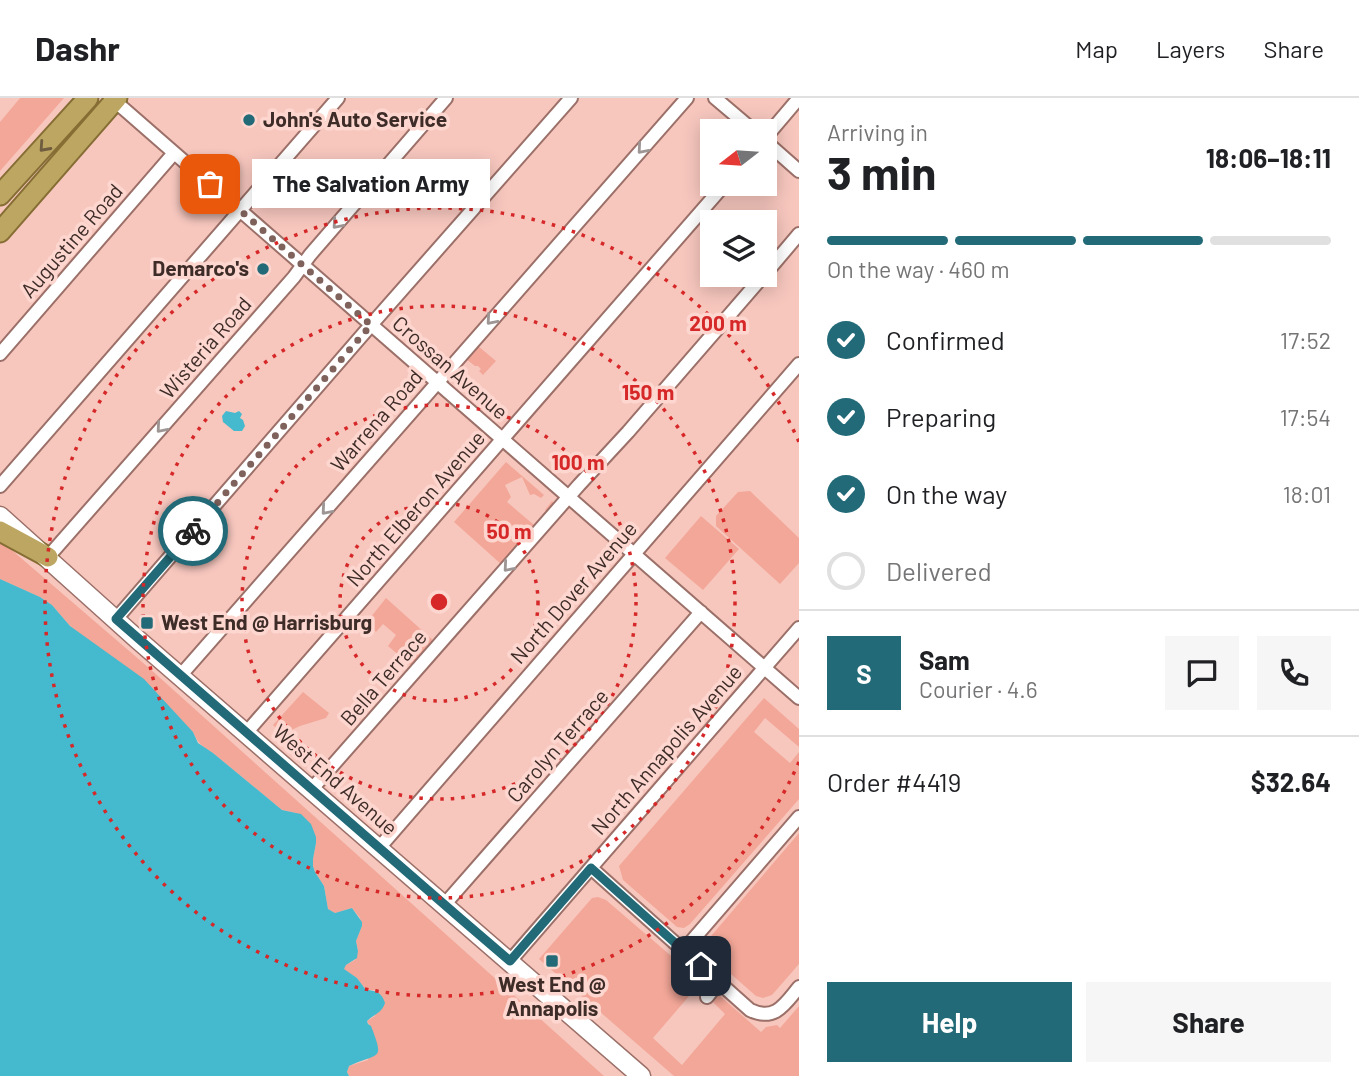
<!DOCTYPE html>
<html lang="en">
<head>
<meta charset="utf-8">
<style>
  body { margin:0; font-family:Barlow,sans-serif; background:#f6f6f6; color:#202124; height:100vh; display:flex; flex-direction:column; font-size:26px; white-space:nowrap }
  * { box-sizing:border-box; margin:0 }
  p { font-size:23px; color:#757577 }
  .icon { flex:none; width:38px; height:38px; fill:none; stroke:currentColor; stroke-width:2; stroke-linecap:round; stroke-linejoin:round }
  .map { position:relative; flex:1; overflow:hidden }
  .sheet { display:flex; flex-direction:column; background:#fff; width:560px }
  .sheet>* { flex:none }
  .needle { width:46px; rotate:253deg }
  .buttons { position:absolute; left:700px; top:21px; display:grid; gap:14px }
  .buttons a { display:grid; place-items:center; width:77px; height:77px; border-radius:0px; background:#fff; box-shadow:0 4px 18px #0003; font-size:35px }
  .pin { position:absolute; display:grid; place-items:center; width:60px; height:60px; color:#fff; margin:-30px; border-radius:14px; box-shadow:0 4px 10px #0006 }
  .courier { position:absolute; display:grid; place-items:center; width:70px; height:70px; margin:-35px; border:5px solid #226a77; border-radius:50%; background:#fff; color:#222; box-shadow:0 2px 9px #0007 }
  .bubble { position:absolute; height:49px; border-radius:0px; background:#fff; box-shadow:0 4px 18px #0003; font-size:23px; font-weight:700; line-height:49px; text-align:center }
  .summary em { font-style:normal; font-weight:700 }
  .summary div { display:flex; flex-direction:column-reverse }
  .summary { display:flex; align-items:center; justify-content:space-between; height:119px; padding:0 28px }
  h1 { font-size:46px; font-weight:700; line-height:52px }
  .bar { display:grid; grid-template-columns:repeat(4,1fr); gap:10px 7px; align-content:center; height:84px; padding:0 28px }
  .bar i { height:9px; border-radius:5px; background:#e0e0e0 }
  .bar .current { background:#226a77 }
  .bar p { grid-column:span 4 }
  .line { display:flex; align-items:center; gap:18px; padding:0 28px; border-top:2px solid #e0e0e0 }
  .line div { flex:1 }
  .round { display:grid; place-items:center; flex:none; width:74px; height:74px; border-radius:0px; background:#f6f6f6 }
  ol { padding:0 28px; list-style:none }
  li { display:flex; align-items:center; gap:21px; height:77px }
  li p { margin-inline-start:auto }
  li .icon { padding:7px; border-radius:50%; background:#226a77; color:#fff; stroke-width:4 }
  li:last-child { color:#757577 }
  li i { width:38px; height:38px; border:4px solid #e0e0e0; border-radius:50% }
  .action { display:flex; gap:14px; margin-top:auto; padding:14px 28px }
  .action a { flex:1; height:80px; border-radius:0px; background:#226a77; color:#fff; font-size:28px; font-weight:700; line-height:80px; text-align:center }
  .action a+a { background:#f6f6f6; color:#202124 }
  header { display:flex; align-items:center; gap:42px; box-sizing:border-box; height:98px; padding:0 35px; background:#fff; border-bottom:2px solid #e0e0e0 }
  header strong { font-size:33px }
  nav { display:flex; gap:38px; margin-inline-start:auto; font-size:24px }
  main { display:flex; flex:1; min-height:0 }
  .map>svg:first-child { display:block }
</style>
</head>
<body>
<header>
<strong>Dashr</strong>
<nav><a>Map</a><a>Layers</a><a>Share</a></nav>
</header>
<main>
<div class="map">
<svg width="799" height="978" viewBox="0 0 799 978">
  <rect width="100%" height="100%" fill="#f7c7be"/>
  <path fill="#f3a798" d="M20,0h44l-64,73v-49z
    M478,248l18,15 -13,14 -4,-4 2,-2 -3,-3h-3l-9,-7z
    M506,364l38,33 -3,3 -7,-4 -4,1 -8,-18 -17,8 6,12 -4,5 27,23 13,-13 -2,-2 7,-9 4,5 -54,59 -48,-43z
    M750,393l49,47v25l-19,21 -64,-58v-10l22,-24z
    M701,418l38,33 -36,41 -38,-32z
    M0,442l149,128 455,408h-255l-2,-4 2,-6 19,-6c6,-19 10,-21 -1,-39l8,-5v-26h-9l-9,-12 -14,-9 3,-4 9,-5 3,-9 -2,-10 6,-15 -2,-8 -8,-10 -17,5 -7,-4 -4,-23 -9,-14 -2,-6v-7l3,-16 -20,-30 -14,-3 -69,-57c-11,-6 -15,-10 -20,-21l-123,-106 -18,-21 -12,-8 -40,-18z
    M386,500l49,44 -21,26 -26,-22 8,-11 -13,-11 -7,8 -10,-9z
    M303,594l26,21 -3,5 -26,8 -17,8 -10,-9z
    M764,600l35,31v18l-34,-29 -11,14 36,31 9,-11v47l-109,125 -6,4 -7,-1 -54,-47 -4,-14z
    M799,735v131l-27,31 -9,3 -7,-2 -48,-42 -2,-12z
    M598,799l8,3 106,91 -5,6 -11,-9 -43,50 29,27 43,-51 -12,-12 6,-7 42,37 5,-5 11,-2 3,3 19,-22v70h-125l-135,-117 53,-61z"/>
  <path fill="#45b9cd" d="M226,313l9,2 4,-2 3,3 -2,4 3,2 2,6 -3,5h-8l-11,-9 -1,-6z
    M0,481l40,18 12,8 18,21 74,53 49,53 5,11 15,10 69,57 19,4 10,10 5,13v6l-3,16v7l2,6 9,14 4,23 7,4 17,-5 10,14v4l-6,15 2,10 -1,7 -11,7 -2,4 13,9 9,12c10,0 16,3 19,13 -3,10 -11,11 -18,18l1,3 3,2c14,36 8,26 -22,40l-2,6 2,4h-349z"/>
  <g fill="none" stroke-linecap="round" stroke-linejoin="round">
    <g stroke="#9b7068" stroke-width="16">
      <path id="minor" d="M110,0l14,11 675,589
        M715,0l39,33
        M765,40l34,-40
        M765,43l34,30
        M765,176l34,-40
        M0,256l174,-201
        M0,388l338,-388
        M48,459l246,-280 16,-22 136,-157
        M116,521l255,-294 200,-227
        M180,578l507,-578
        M246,635l479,-549
        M311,692l268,-305 49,-53 136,-157
        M379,750l420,-484
        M591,770l159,142c25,12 35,-6 49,-23
        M444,807l257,-293
        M684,852l115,-133
        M510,863l289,-333
        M707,899l12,-15"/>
    </g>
    <g stroke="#9b7068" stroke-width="21">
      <path id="secondary" d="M0,418l137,123 504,437"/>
    </g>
    <g stroke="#856d34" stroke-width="23">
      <path id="trunk" d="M0,97l88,-97
        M0,134l117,-134
        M0,433l48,26"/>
    </g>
    <use href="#minor" stroke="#fff" stroke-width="12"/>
    <use href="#secondary" stroke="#fff" stroke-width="18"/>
    <use href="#trunk" stroke="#bca662" stroke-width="19"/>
  </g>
  <defs><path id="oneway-chevron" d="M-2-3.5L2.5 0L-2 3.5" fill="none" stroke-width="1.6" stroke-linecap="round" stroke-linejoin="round" transform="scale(1.75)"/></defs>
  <use stroke="#705d3f" href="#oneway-chevron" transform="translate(44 49) rotate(132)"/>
  <g stroke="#9e9694">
    <use href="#oneway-chevron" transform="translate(642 51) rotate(131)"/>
    <use href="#oneway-chevron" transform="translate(337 126) rotate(131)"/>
    <use href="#oneway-chevron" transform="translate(491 222) rotate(131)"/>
    <use href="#oneway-chevron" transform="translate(161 330) rotate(131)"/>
    <use href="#oneway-chevron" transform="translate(326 412) rotate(131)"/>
    <use href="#oneway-chevron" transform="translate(508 469) rotate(131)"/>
  </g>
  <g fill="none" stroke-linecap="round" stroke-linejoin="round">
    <path stroke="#7f625c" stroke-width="7" stroke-dasharray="0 12.6" d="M193,433l178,-206 -161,-141"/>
    <path stroke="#226a77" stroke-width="9" d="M193,433l-77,88 345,300 49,42 81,-93 110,98"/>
  </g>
  <g fill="none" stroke="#d62828" stroke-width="3.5" stroke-dasharray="3.5 7">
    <circle cx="439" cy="504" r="99"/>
    <circle cx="439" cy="504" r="197"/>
    <circle cx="439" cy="504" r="296"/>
    <path d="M799 664A394 394 0 1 1 799 344"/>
  </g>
  <g fill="#226a77" stroke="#fdd7cf" stroke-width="2.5">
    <circle cx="249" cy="22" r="7"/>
    <circle cx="263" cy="171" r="7"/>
    <rect x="140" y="518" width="14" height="14" rx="3.5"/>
    <rect x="545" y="856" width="14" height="14" rx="3.5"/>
  </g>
  <g text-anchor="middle" stroke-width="7" stroke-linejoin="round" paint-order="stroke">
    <g font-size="21" font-weight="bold" fill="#3e2c28" stroke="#fdd7cf" text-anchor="start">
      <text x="263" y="29">John's Auto Service</text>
      <text x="249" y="178" text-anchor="end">Demarco's</text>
      <text x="161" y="532">West End @ Harrisburg</text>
      <text x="552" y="894" text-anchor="middle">West End @<tspan x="552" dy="24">Annapolis</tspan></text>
    </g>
    <g font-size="21" fill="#3e2c28" stroke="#fdd7cf">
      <text transform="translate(72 143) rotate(-49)" y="7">Augustine Road</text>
      <text transform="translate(206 250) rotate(-49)" y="7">Wisteria Road</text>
      <text transform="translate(450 270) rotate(41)" y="7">Crossan Avenue</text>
      <text transform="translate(377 323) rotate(-49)" y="7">Warrena Road</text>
      <text transform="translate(416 411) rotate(-49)" y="7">North Elberon Avenue</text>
      <text transform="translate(574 495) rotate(-49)" y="7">North Dover Avenue</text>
      <text transform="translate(384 580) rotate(-49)" y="7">Bella Terrace</text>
      <text transform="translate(558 648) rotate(-49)" y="7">Carolyn Terrace</text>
      <text transform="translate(667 652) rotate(-49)" y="7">North Annapolis Avenue</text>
      <text transform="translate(335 682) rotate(41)" y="7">West End Avenue</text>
    </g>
  </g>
  <circle cx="439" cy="504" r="10" fill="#d62828" stroke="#fdd7cf" stroke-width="3.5"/>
  <g font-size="21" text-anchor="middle" font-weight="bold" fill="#d62828" stroke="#fdd7cf" stroke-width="7" stroke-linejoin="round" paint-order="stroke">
    <text x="718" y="233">200 m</text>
    <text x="648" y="302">150 m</text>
    <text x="578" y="372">100 m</text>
    <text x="509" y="441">50 m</text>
  </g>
</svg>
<div class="buttons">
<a><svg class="needle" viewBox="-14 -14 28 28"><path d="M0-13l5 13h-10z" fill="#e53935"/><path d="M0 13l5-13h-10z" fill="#757577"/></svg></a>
<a><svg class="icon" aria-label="layers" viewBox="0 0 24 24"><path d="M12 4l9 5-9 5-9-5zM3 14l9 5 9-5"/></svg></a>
</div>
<div class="pin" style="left:210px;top:86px;background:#ea580c"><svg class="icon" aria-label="bag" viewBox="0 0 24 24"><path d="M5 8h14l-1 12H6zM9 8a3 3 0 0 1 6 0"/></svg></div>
<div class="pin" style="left:701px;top:868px;background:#1f2937"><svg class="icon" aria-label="home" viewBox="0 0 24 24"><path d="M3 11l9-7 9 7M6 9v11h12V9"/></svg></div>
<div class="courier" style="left:193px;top:433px"><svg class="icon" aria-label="bike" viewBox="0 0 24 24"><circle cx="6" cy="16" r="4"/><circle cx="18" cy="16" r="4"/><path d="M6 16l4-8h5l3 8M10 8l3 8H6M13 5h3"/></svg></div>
<div class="bubble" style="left:252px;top:61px;width:238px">The Salvation Army</div>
</div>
<section class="sheet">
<div class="summary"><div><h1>3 min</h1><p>Arriving in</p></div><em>18:06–18:11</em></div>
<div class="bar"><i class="current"></i><i class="current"></i><i class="current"></i><i></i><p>On the way · 460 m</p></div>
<ol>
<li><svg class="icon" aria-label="check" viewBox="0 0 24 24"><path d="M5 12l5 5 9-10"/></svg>Confirmed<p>17:52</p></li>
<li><svg class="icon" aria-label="check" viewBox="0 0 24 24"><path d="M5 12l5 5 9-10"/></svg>Preparing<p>17:54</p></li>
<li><svg class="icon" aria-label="check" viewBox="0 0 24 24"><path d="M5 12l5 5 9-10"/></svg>On the way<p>18:01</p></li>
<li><i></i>Delivered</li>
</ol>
<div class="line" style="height:126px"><b class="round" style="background:#226a77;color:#fff">S</b><div><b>Sam</b><p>Courier · 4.6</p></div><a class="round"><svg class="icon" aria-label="chat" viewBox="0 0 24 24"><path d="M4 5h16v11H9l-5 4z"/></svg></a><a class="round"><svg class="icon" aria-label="phone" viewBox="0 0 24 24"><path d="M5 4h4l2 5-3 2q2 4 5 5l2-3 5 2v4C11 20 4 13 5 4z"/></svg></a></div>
<div class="line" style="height:91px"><div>Order #4419</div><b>$32.64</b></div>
<div class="action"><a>Help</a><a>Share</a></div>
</section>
</main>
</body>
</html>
